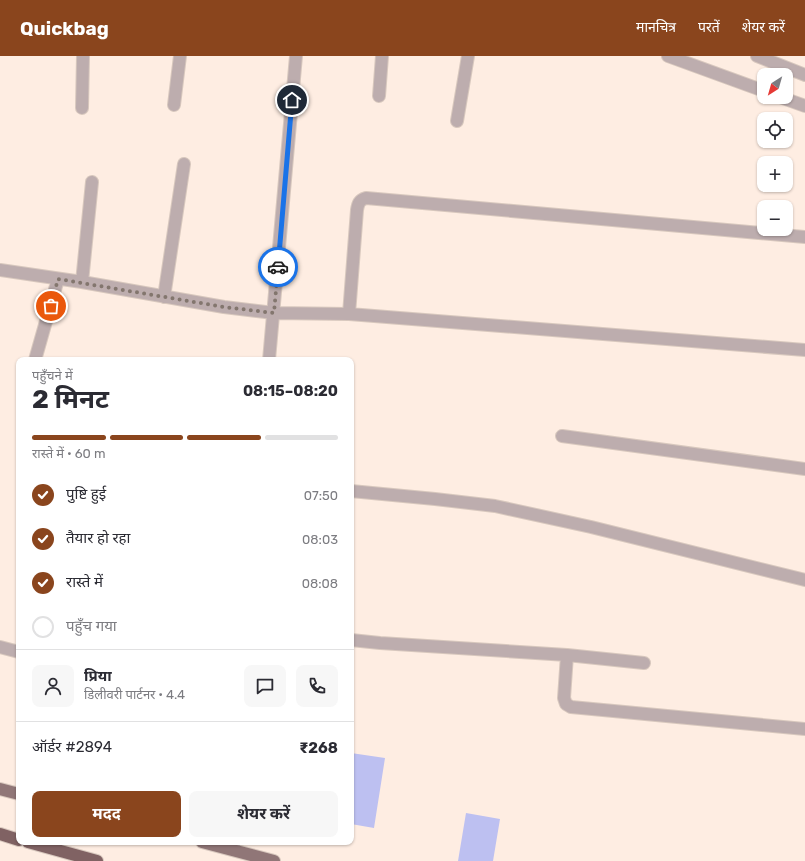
<!DOCTYPE html>
<html lang="hi">
<head>
<meta charset="utf-8">
<style>
  body { margin:0; font-family:Rubik,"Noto Sans Devanagari",sans-serif; background:#f7f7f7; color:#2b2b33; height:100vh; display:flex; flex-direction:column; font-size:15px; white-space:nowrap }
  * { box-sizing:border-box; margin:0 }
  p { font-size:13px; color:#7c7c81 }
  .icon { flex:none; width:22px; height:22px; fill:none; stroke:currentColor; stroke-width:2; stroke-linecap:round; stroke-linejoin:round }
  .map { position:relative; flex:1; overflow:hidden }
  .drawer { position:absolute; left:16px; top:301px; width:338px; height:488px; display:flex; flex-direction:column; background:#fff; border-radius:8px; box-shadow:0 1px 3px #0004 }
  .drawer>* { flex:none }
  .needle { width:26px; rotate:217deg }
  .tools { position:absolute; left:757px; top:12px; display:grid; gap:8px }
  .tools a { display:grid; place-items:center; width:36px; height:36px; border-radius:8px; background:#fff; box-shadow:0 1px 3px #0004; font-size:20px }
  .pin { position:absolute; display:grid; place-items:center; width:34px; height:34px; color:#fff; margin:-17px; border:2px solid #fff; border-radius:50%; box-shadow:0 1px 4px #0007 }
  .courier { position:absolute; display:grid; place-items:center; width:40px; height:40px; margin:-20px; border:3px solid #1a73e8; border-radius:50%; background:#fff; color:#222; box-shadow:0 1px 5px #0007 }
  .headline em { font-style:normal; font-weight:700 }
  .headline div { display:flex; flex-direction:column-reverse }
  .headline { display:flex; align-items:center; justify-content:space-between; height:68px; padding:0 16px }
  h1 { font-size:26px; font-weight:700; line-height:30px }
  .bar { display:grid; grid-template-columns:repeat(4,1fr); gap:6px 4px; align-content:center; height:48px; padding:0 16px }
  .bar i { height:5px; border-radius:3px; background:#e1e1e2 }
  .bar .current { background:#8a451d }
  .bar p { grid-column:span 4 }
  .line { display:flex; align-items:center; gap:10px; padding:0 16px; border-top:1px solid #e1e1e2 }
  .line div { flex:1 }
  .round { display:grid; place-items:center; flex:none; width:42px; height:42px; border-radius:8px; background:#f7f7f7 }
  ol { padding:0 16px; list-style:none }
  li { display:flex; align-items:center; gap:12px; height:44px }
  li p { margin-inline-start:auto }
  li .icon { padding:4px; border-radius:50%; background:#8a451d; color:#fff; stroke-width:4 }
  li:last-child { color:#7c7c81 }
  li i { width:22px; height:22px; border:2px solid #e1e1e2; border-radius:50% }
  .primary-button { display:flex; gap:8px; margin-top:auto; padding:8px 16px }
  .primary-button a { flex:1; height:46px; border-radius:8px; background:#8a451d; color:#fff; font-size:16px; font-weight:700; line-height:46px; text-align:center }
  .primary-button a+a { background:#f7f7f7; color:#2b2b33 }
  header { display:flex; align-items:center; gap:24px; box-sizing:border-box; height:56px; padding:0 20px; background:#8a451d; color:#fff }
  header strong { font-size:19px }
  nav { display:flex; gap:22px; margin-inline-start:auto; font-size:14px }
  .map>svg:first-child { display:block }
</style>
</head>
<body>
<header>
<strong>Quickbag</strong>
<nav><a>मानचित्र</a><a>परतें</a><a>शेयर करें</a></nav>
</header>
<div class="map">
<svg width="805" height="805" viewBox="0 0 805 805">
  <rect width="100%" height="100%" fill="#feede2"/>
  <path fill="#bdc0f1" d="M351,697l34,5 -11,70 -23,-4z
    M466,757l34,6 -7,42h-35z"/>
  <g fill="none" stroke-linecap="round" stroke-linejoin="round">
    <g stroke="#d8c8be" stroke-width="14">
      <path id="minor" d="M668,0l96,35
        M757,0l48,19
        M379,40l3,-40
        M780,41l25,9
        M174,49l6,-49
        M82,52l1,-52
        M457,65l11,-65
        M0,214l82,12 142,25 50,6 75,1 456,36
        M82,226l10,-100
        M164,241l20,-133
        M349,258l8,-104c1,-6 2,-10 9,-12l439,39
        M35,304l23,-81
        M269,304l27,-304
        M562,380l243,33
        M351,435l84,8 60,7 96,21 214,53
        M351,584l29,3 187,12 77,8
        M0,591l19,5
        M567,599l-3,43 2,6 5,3 234,22
        M234,794v-8"/>
    </g>
    <g stroke="#d8c8be" stroke-width="14">
      <path id="major" d="M0,733l19,5
        M202,786l72,19"/>
    </g>
    <g stroke="#d8c8be" stroke-width="14">
      <path id="highway" d="M0,778l19,6
        M28,786l69,19"/>
    </g>
    <use href="#minor" stroke="#bdadae" stroke-width="12"/>
    <use href="#major" stroke="#907677" stroke-width="12"/>
    <use href="#highway" stroke="#806263" stroke-width="12"/>
  </g>
  <g fill="none" stroke-linecap="round" stroke-linejoin="round">
    <path stroke="#83766e" stroke-width="4" stroke-dasharray="0 7.2" d="M51,250l7,-27 166,28 50,6 4,-46"/>
    <path stroke="#1a73e8" stroke-width="5" d="M278,211l14,-167"/>
  </g>
</svg>
<div class="tools">
<a><svg class="needle" viewBox="-14 -14 28 28"><path d="M0-13l5 13h-10z" fill="#e53935"/><path d="M0 13l5-13h-10z" fill="#7c7c81"/></svg></a>
<a><svg class="icon" aria-label="locate" viewBox="0 0 24 24"><circle cx="12" cy="12" r="6"/><path d="M12 2v4M12 18v4M2 12h4M18 12h4"/></svg></a>
<a>+</a>
<a>−</a>
</div>
<div class="pin" style="left:51px;top:250px;background:#ea580c"><svg class="icon" aria-label="bag" viewBox="0 0 24 24"><path d="M5 8h14l-1 12H6zM9 8a3 3 0 0 1 6 0"/></svg></div>
<div class="pin" style="left:292px;top:44px;background:#1f2937"><svg class="icon" aria-label="home" viewBox="0 0 24 24"><path d="M3 11l9-7 9 7M6 9v11h12V9"/></svg></div>
<div class="courier" style="left:278px;top:211px"><svg class="icon" aria-label="car" viewBox="0 0 24 24"><path d="M5 17H2v-5l4-1 3-4h7l3 4 3 1v5h-3M9 17h6M6 11h13"/><circle cx="7" cy="17" r="2"/><circle cx="17" cy="17" r="2"/></svg></div>
<section class="drawer">
<div class="headline"><div><h1>2 मिनट</h1><p>पहुँचने में</p></div><em>08:15–08:20</em></div>
<div class="bar"><i class="current"></i><i class="current"></i><i class="current"></i><i></i><p>रास्ते में · 60 m</p></div>
<ol>
<li><svg class="icon" aria-label="check" viewBox="0 0 24 24"><path d="M5 12l5 5 9-10"/></svg>पुष्टि हुई<p>07:50</p></li>
<li><svg class="icon" aria-label="check" viewBox="0 0 24 24"><path d="M5 12l5 5 9-10"/></svg>तैयार हो रहा<p>08:03</p></li>
<li><svg class="icon" aria-label="check" viewBox="0 0 24 24"><path d="M5 12l5 5 9-10"/></svg>रास्ते में<p>08:08</p></li>
<li><i></i>पहुँच गया</li>
</ol>
<div class="line" style="height:72px"><a class="round"><svg class="icon" aria-label="person" viewBox="0 0 24 24"><circle cx="12" cy="8" r="4"/><path d="M4 21q1-7 8-7t8 7"/></svg></a><div><b>प्रिया</b><p>डिलीवरी पार्टनर · 4.4</p></div><a class="round"><svg class="icon" aria-label="chat" viewBox="0 0 24 24"><path d="M4 5h16v11H9l-5 4z"/></svg></a><a class="round"><svg class="icon" aria-label="phone" viewBox="0 0 24 24"><path d="M5 4h4l2 5-3 2q2 4 5 5l2-3 5 2v4C11 20 4 13 5 4z"/></svg></a></div>
<div class="line" style="height:52px"><div>ऑर्डर #2894</div><b>₹268</b></div>
<div class="primary-button"><a>मदद</a><a>शेयर करें</a></div>
</section>
</div>
</body>
</html>
